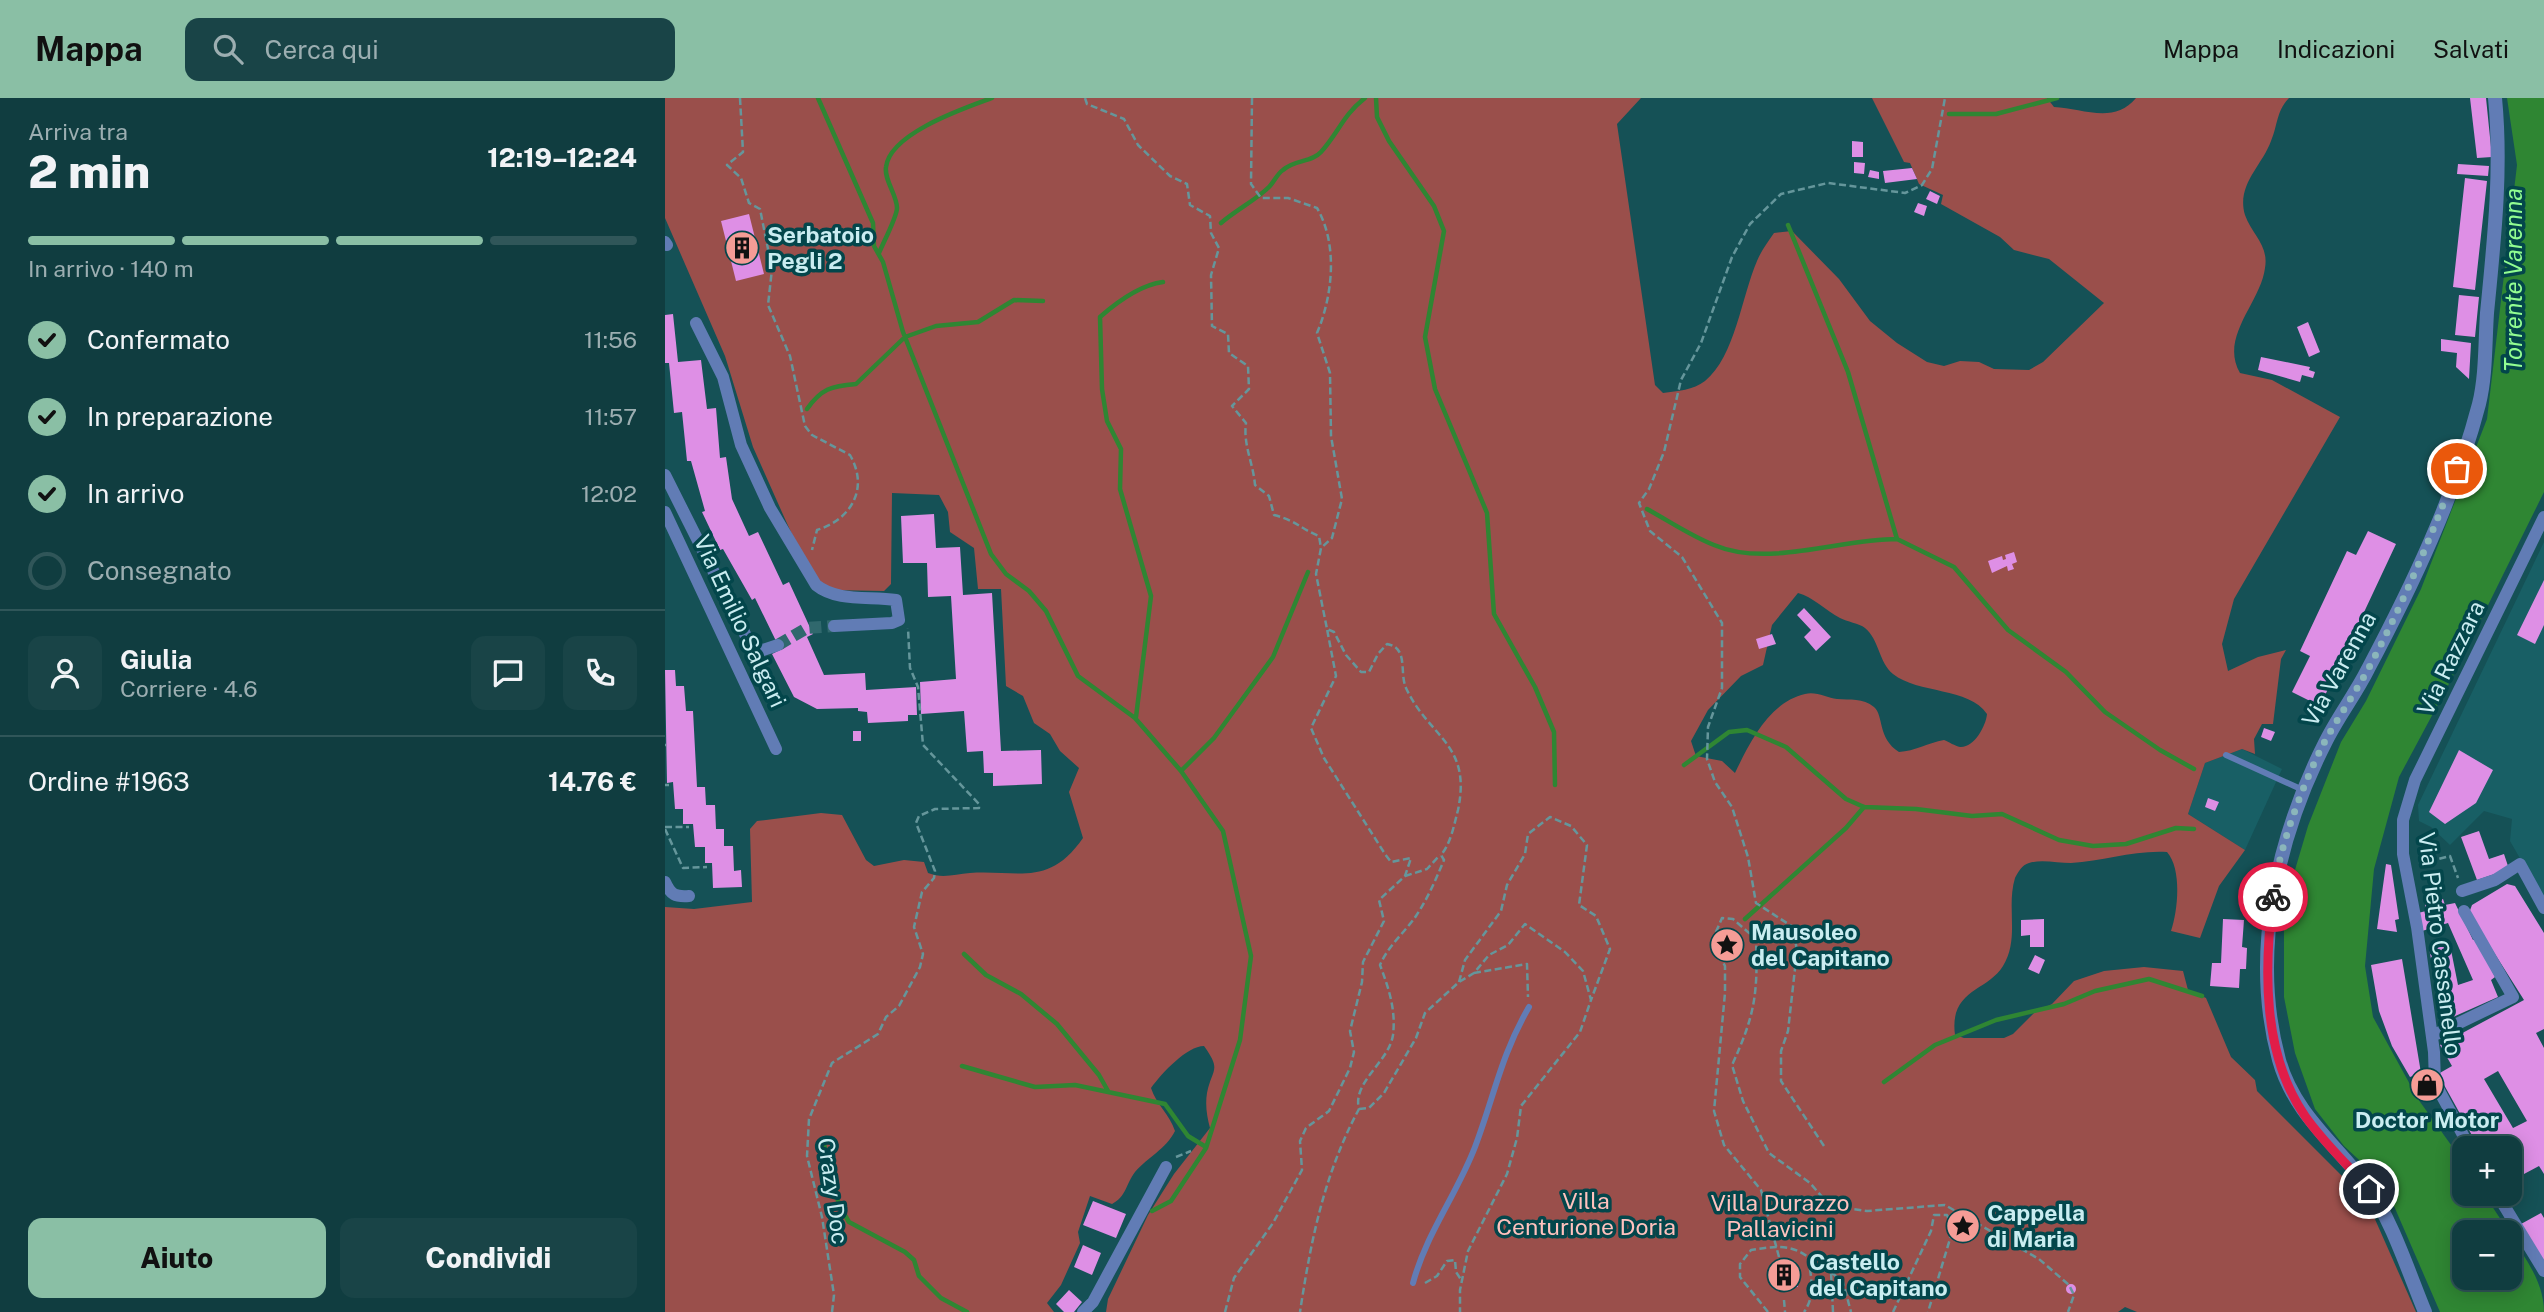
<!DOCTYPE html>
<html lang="it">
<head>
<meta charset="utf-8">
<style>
  body { margin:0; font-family:"Public Sans",sans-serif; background:#194447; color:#f1f3f6; height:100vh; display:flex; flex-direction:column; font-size:26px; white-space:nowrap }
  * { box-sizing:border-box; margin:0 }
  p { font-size:23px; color:#9caeb1 }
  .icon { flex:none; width:38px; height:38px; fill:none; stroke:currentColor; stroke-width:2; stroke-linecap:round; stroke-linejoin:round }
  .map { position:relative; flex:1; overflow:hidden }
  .details { display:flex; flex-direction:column; background:#103d40; width:665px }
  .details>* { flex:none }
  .buttons { position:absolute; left:1787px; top:1038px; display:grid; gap:14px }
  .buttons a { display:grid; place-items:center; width:70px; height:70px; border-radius:14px; background:#103d40; box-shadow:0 4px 18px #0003,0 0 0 2px #305659; font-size:35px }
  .pin { position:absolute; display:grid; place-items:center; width:60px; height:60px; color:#fff; margin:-30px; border:4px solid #fff; border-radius:50%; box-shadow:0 2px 7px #0007 }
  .courier { position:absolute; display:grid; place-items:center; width:70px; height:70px; margin:-35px; border:5px solid #e11d48; border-radius:50%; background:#fff; color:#222; box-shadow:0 2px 9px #0007 }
  .head em { font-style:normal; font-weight:800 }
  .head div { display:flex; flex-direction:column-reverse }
  .head { display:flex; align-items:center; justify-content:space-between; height:119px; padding:0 28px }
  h1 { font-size:46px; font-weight:800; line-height:52px }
  .bar { display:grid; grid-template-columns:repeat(4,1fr); gap:10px 7px; align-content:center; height:84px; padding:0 28px }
  .bar i { height:9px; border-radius:5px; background:#305659 }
  .bar .active { background:#8abfa5 }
  .bar p { grid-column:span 4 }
  .line { display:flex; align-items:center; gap:18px; padding:0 28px; border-top:2px solid #305659 }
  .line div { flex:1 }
  .round { display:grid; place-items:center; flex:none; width:74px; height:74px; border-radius:14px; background:#194447 }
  ol { padding:0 28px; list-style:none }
  li { display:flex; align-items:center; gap:21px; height:77px }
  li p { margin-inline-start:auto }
  li .icon { padding:7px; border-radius:50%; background:#8abfa5; color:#111; stroke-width:4 }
  li:last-child { color:#9caeb1 }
  li i { width:38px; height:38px; border:4px solid #305659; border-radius:50% }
  .primary-button { display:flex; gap:14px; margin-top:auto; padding:14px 28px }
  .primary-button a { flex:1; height:80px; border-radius:14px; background:#8abfa5; color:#111; font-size:28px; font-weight:800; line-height:80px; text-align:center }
  .primary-button a+a { background:#194447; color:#f1f3f6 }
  header { display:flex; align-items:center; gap:42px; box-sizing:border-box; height:98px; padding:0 35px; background:#8abfa5; color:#111 }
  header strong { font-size:33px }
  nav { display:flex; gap:38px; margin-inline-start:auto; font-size:24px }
  .search { width:490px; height:63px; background:#194447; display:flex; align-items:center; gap:18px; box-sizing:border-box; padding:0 24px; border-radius:14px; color:#9caeb1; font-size:26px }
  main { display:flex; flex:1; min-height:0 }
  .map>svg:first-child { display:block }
</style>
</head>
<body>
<header>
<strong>Mappa</strong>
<div class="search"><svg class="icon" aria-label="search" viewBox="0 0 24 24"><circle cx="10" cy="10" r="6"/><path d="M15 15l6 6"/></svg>Cerca qui</div>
<nav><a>Mappa</a><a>Indicazioni</a><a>Salvati</a></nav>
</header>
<main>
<section class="details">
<div class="head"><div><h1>2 min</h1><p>Arriva tra</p></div><em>12:19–12:24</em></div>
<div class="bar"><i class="active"></i><i class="active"></i><i class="active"></i><i></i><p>In arrivo · 140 m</p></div>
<ol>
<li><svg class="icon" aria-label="check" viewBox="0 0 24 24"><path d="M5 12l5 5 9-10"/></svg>Confermato<p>11:56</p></li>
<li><svg class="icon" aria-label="check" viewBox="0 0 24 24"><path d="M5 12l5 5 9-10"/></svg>In preparazione<p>11:57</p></li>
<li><svg class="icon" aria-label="check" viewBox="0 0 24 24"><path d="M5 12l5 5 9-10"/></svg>In arrivo<p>12:02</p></li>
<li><i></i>Consegnato</li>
</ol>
<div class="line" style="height:126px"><a class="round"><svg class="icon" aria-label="person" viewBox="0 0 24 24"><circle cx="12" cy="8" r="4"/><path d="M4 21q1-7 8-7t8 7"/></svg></a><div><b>Giulia</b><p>Corriere · 4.6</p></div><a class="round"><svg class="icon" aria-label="chat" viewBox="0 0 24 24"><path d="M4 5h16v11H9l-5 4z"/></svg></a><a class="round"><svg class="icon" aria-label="phone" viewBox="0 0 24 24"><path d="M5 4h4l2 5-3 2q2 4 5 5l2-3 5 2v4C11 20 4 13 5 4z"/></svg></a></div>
<div class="line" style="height:91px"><div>Ordine #1963</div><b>14.76 €</b></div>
<div class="primary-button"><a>Aiuto</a><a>Condividi</a></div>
</section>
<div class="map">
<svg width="1879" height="1214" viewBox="0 0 1879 1214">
  <rect width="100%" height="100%" fill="#155156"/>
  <path fill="#185f65" d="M1879,444v358l-34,-59 2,-22 -28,-8 -34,34 -19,-18 -12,-6 -1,-16z
    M1577,651l40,20 -37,81 -57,-36 17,-51z"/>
  <path fill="#9a4f4b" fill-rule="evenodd" d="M0,0h976l-24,26 38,261 8,8c15,-2 30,-3 42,-12 30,-24 37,-86 52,-120 4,-10 11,-19 17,-28l18,-2 47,48 31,42 27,22 30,19 17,4 16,-5 19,1 15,7 35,1 14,-8 61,-59 -55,-44 -35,-9 -14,-13 -59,-33 2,-9 -24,-11 -9,-21 -6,-1 -32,-64h175l7,9c28,1 60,18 82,-9h153c-13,14 -11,27 -18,43 -9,25 -35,44 -26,74 7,20 24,30 20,53 -4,34 -46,69 -25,105l32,7 68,37 -106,182 -12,45 6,27 30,-14 28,-7 -5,9 -8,65h-11l-8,15 1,15 -13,-5 -37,14 -17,51 57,36 -26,36 -19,52 -29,-7c7,-21 11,-62 -4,-79 -32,-2 -64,9 -96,11 -13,0 -30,-4 -42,0 -7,2 -11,9 -14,15 -9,30 5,60 -12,88 -16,26 -54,23 -48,69l9,3h40l9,-4 21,-21 18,-9 22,-23 30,-10 40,-4 39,4 5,19 18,8 25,59 24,23 2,11 96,96 21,30 42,95h-279l-12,-5 -7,5h-1012l2,-13 40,-84 26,-41 36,-46c-3,-11 -5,-23 -3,-35 5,-25 15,-22 -3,-47 -17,0 -42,27 -53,42 5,16 19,27 24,43 -9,18 -27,26 -40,41 -9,12 -9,25 -23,32l-22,-8 -12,36 2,11 -19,42 -14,18 7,9h-389v-405l29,2 58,-7 -2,-73 7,-8 64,-8 21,2 24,45 8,6 30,-6 20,2 4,11c15,6 27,1 42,0 49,-3 79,14 113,-35l-14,-46 10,-24 -19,-17 -10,-17 -16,-11 -11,-27 -17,-10 -5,-97h-23l-4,-41 -24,-16 -2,-20 -9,-17 -47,-2 -1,91 -7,7 -55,-1 -19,-17 -25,-54 -32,-72 -28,-91 -60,-138zM1133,495c14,3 28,18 42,25 7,4 19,5 25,10 14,11 14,35 28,46 25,20 76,13 94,40 -1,12 -13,34 -27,33 -5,-1 -11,-5 -16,-7 -16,3 -29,11 -45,12 -22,-14 -15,-37 -25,-45 -11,-9 -24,-7 -37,-8 -10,-1 -21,-8 -32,-5 -36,8 -56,50 -70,79l-13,-12 -26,-5 -5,-15 17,-31 33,-34 22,-11 9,-40z"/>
  <path fill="#2f8633" d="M1842,0h37v394l-93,188 -52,97 -25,92 -9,97 8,51 45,82 46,64v31h20l25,38h-45v46h45l1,-44c15,24 34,48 34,78h-104l-56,-129 -40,-37 -29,-37 -20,-56 -11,-56v-90l24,-81 33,-84 25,-41 55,-112 66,-170 30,-254z"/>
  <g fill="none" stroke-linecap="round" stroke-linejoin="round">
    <path stroke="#2f8633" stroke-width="4.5" d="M153,0l55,125 1,23 9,16 20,70 88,222 15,20 23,17 17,20 32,65 57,42 46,53 42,60 28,125 -11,84 -34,108 -35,53 -19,10
      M711,0l1,19 12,24 45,65 10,25 -19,106 10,52 52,124 7,101 41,73 19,45 1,53
      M1284,16h47l61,-16
      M556,125c15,-13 35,-23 48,-36 5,-5 8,-13 14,-17 12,-11 28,-7 38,-18 18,-20 22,-37 44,-54
      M1123,127l60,147 49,167 57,28 54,63 58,42 39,40 55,38 34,19
      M214,155c4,-10 18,-36 18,-45 0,-13 -13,-28 -11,-41 4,-34 79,-59 106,-69
      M142,311c14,-20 24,-23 49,-25l49,-47 31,-11 42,-4 36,-22 29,1
      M982,411c22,12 44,27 67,36 54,23 125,-6 183,-6
      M471,619l15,-121 -31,-107 1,-40 -14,-28 -5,-32 -2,-72c17,-15 40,-32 63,-35
      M1019,667l45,-33 18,-2 39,17 60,52 18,8 52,2 56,7 30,-2 57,26 34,6 33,-2 50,-16 18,1
      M516,673l33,-33 59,-81 35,-85
      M1080,821l101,-91 18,-21
      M299,856l22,21 35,19 36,30 42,51 9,16
      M297,968l73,21 40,-2 90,19 23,32 18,11
      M1219,984l51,-37 61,-25 68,-16 31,-13 54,-12 53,17
      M159,1046l15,61 10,17 56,30 9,8 5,16 22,22 26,14"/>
  </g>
  <path fill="#de8fe5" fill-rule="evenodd" d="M1805,0h16l6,59 -15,1z
    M1187,43l11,1v15h-11z
    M1189,64l11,1 -1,11 -10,-1z
    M1793,66l31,2 -1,10 -31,-2z
    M1247,70l5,11 -32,4 -2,-12z
    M1205,72l9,2v7l-11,-2z
    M1800,80l22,3 -12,109 -22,-3z
    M1265,93l10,5 -3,8 -11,-5z
    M1253,105l9,3 -3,10 -10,-4z
    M84,116l15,60 -28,7 -15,-60z
    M1794,197l20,2 -4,40 -20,-2z
    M8,216l5,48 23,-2 6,49 9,-1 4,50 6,-1 6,42 17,37 9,-4 25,53 6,-3 24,52 -6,3 17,38 41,-2 1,17 50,-3 1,28h-9v6l-40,2 -1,-11 -9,-1v-3l-41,1 -23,-12 -22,-43 12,-6 -3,-7h-5l-21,-43 -3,2 -29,-51 -3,1 -18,-38 3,-1 -14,-50h-4l-5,-49 -8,1 -5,-50h-4v-48z
    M1643,224l12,30 -11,5 -12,-30z
    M1776,241l30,4 -2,36 -13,-12 1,-14 -16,-2z
    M1596,259l49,10 -1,3 6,2 -2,6 -11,-3 -2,7 -42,-12z
    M269,416l2,34 24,-1 3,48 29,-2 9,158 40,-1 1,34 -49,2v-13h-9l-1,-22 -16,1 -3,-41 -43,3 -1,-32 36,-3 -5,-83 -23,1 -1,-34h-24l-2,-47z
    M1703,433l28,13 -76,162 -28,-14 18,-36 -10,-5 47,-100 9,4z
    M1349,454l3,10 -5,2 2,5 -6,2 -1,-5 -15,7 -4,-12 14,-5 1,4 3,-1 -1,-4z
    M1879,482v45l-9,19 -18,-9z
    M1139,510l27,29 -15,14 -12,-14 7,-7 -14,-15z
    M1107,536l4,10 -17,5 -3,-10z
    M0,572h10l1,16h8l2,25h7l4,76h8l1,18h9l1,24h8v17h9l1,25 7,-1 1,17 -29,1 -1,-25h-7v-16h-10l-2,-23h-10v-15h-8l-2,-27 -6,1z
    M1599,630l11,4 -4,9 -10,-4z
    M188,633h8v10h-8z
    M1794,652l34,20 -17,33 -31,21 -16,-12z
    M1543,700l11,4 -4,9 -10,-4z
    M1814,733l10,28 15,-5 5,15 -32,11 -16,-43z
    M1721,766l5,1 8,54 -4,1 2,12 -20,-3z
    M1842,786l8,2 29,47v96l-8,4 8,15v126l-5,-8 -30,16v-34h-30l-41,-74 14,-8 -12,-21 84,-45 -55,-87 3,-8zM1833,973l29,50 -14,7 -29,-49z
    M1778,801l2,6 10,-2 18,37 4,-1 18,38 -4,3 7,17 -54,24 -15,-72 21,-4 8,40 15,-5 -25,-57 -26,8 -4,-18 8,-2 -1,-7z
    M1379,821v28h-14v-12l-9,1v-16z
    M1558,821l21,1 -2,27 5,1 -1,21h-6l-1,19 -29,-2 2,-23h9z
    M1370,857l10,5 -6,14 -11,-5z
    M1737,861l19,114 -11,4 -18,-31 -13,-35 -8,-46z
    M428,1103l33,13 -10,24 -33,-13z
    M1876,1115l3,5v48l-23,-42z
    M418,1147l18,8 -9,22 -18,-8z
    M1130,1163l3,26 -24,2 -3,-25z
    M1401 1191a5 5 0 1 1 10 0a5 5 0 1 1-10 0Z
    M404,1192l13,12 -8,10h-10l-8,-8z"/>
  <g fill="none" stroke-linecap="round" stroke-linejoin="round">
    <path stroke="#30686d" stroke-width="12" stroke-dasharray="12 6" stroke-linecap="butt" d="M113,547l29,-17 27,-2"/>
    <path stroke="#65969b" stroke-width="2.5" stroke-dasharray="7 3.5" stroke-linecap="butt" d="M75,0l3,54 -16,13 14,13 8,25 11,6 12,60 -4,36 22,51 15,70 7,9 38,20c19,33 2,64 -33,75l-5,20
      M420,0l2,6 37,15 14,26 32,31 17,8 3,21 20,11 1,17 8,15 -8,27 1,51 16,8 1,19 19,13 1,23 -17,17 14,17c-3,22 7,39 9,62l14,11 5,19c23,6 25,13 45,21l2,12
      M587,0l-1,86 10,14h27l29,10c21,36 16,87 0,125l13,40 1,63 11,63 -10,39 -11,10 -5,26 11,55 7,3 12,23 15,17h8l9,-18 9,-10c22,4 12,28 19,44 23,50 66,55 52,122 -4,15 -7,33 -17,45l3,5c-8,19 -16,38 -28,56 -11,16 -28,30 -36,49 9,24 16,45 13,70 -4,27 -41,47 -34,74 -35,65 -48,131 -59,203
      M0,647h1
      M0,687h4
      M0,729h24
      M0,731l18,39 24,-1
      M1754,766l31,-8 8,22
      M740,778l22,-7 13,-14
      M809,875l53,-9 1,33
      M794,884l6,-22 36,-49 6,-26 18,-31 3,-20 22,-17 21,9 16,19 -8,60 17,11 14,33 -19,51
      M694,1011l10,-1 15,-15 32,-55 9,-25 34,-31 15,-9 15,-18 19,-10 17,-21 40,28 18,19 8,29 -11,32 -59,74 -4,32 -10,36 -39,77 -8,39v22
      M1159,1048l-43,-65v-30l7,-20 9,-80 -4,-24 -37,-24 -8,-46 -16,-50 -17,-25 -8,-23 1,-32 14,-39v-65l-40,-66 -32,-26 -11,-28 10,-14 15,-37 17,-72 20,-37 31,-86 18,-33 31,-30 47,-11 77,10 17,-8 10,-16 13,-71
      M511,1059l15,-6
      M1114,1159l-18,-67 -37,-45 -10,-34 11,-118v-27l-13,-25 10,-23 11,1 23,20c2,55 -1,76 -24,126l11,36 26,52 41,30 20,23 37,5 78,-6 94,54 30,26 5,10 -6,17
      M760,1185l12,-7 10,-15 8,-1 1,12 6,9
      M1119,1202l1,12
      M167,1214l2,-17 -12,-78 -15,-61 2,-37 23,-56 46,-29 8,-17 13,-11 21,-39 3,-13 -9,-27 8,-35 12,-14 1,-7 -19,-48 3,-7 16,-7 44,-1v-4l-56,-59 -5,-58 -8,-19 -2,-40
      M560,1214l9,-34 39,-55 29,-53 -2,-29 6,-13 23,-17 21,-43 4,-16 -4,-21 12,-49 1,-20 21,-41 -5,-21 26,-24 6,-18 -20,4 -6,-8 -61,-96 -13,-30 25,-52 -9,-47
      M1103,1214l-28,-35v-13l11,-14c21,-3 39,-7 57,7 3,20 8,38 -4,55
      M1168,1214l-2,-40 12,10 8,30
      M1228,1214l38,-81 3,-16h13l6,14 -25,83"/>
    <path stroke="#617cb5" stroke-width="6" d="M1561,657l77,35
      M748,1185c13,-49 44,-89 62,-136 19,-50 26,-92 54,-140"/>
    <path stroke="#617cb5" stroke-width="12" d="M0,144l2,3
      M31,225l27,54 18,68 29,63 46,77c21,17 53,11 80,15l3,20 -7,3 -58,3
      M0,377l86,171 12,4 15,-5
      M0,414l111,237
      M0,784c6,13 10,15 24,14
      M1797,793l33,-11 25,-16 24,44
      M1767,938l81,-39 -49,-86
      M1805,1050l-35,-65 -1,-31 -17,-125 -14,-73v-34l12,-40 129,-263
      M1832,1096l47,77
      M418,1214l10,-10 73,-135"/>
    <path stroke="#617cb5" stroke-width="14" d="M1760,1214c-15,-36 -34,-94 -57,-125 -32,-43 -74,-73 -89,-127 -29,-106 -2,-222 46,-317 12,-25 30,-48 43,-74 44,-83 87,-173 111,-265 7,-28 6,-61 8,-91 7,-72 15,-143 8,-215"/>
  </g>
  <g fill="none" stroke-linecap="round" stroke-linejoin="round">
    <path stroke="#8bb6bb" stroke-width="7" stroke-dasharray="0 12.6" d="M1608,799c5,-47 30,-114 52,-156 13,-23 28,-45 41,-68 36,-66 64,-134 91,-204"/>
    <path stroke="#e11d48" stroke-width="9" d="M1608,799c-9,71 -11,157 32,219 18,26 43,49 64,73"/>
  </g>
  <defs>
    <g id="building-disc" transform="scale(1.75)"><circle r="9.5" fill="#f59c96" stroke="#03464b"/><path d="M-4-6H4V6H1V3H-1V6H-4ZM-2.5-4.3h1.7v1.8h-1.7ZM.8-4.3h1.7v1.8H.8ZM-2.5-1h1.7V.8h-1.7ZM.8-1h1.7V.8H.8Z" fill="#111"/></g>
    <g id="sight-disc" transform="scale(1.75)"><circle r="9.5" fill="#f59c96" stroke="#03464b"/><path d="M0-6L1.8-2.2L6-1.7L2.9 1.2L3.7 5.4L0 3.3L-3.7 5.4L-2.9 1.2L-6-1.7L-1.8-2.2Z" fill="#111"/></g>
    <g id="shop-disc" transform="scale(1.75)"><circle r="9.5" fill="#f59c96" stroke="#03464b"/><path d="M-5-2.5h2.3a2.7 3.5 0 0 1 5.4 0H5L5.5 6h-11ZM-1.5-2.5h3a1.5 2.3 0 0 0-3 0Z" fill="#111"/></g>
  </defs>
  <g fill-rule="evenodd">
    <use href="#building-disc" x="77" y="150"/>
    <use href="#sight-disc" x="1062" y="847"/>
    <use href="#shop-disc" x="1762" y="987"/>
    <use href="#sight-disc" x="1298" y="1128"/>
    <use href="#building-disc" x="1119" y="1177"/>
  </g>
  <g text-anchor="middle" stroke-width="7" stroke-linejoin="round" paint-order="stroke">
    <g font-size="23" font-weight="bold" fill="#caedf1" stroke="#03464b" text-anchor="start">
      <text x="102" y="145">Serbatoio<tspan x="102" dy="26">Pegli 2</tspan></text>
      <text x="1086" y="842">Mausoleo<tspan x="1086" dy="26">del Capitano</tspan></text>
      <text x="1762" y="1030" text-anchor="middle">Doctor Motor</text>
      <text x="1322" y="1123">Cappella<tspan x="1322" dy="26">di Maria</tspan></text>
      <text x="1144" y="1172">Castello<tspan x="1144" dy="26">del Capitano</tspan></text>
    </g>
    <g font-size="23" fill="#caedf1" stroke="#03464b">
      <text transform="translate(75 523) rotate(65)" y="8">Via Emilio Salgari</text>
      <text transform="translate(1786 560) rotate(-64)" y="8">Via Razzara</text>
      <text transform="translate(1674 571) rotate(-61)" y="8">Via Varenna</text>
      <text transform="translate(1775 846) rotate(83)" y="8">Via Pietro Cassanello</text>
      <text transform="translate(168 1093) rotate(82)" y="8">Crazy Doc</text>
    </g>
    <g font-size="23" fill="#ffc2be" stroke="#03464b">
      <text x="921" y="1111">Villa<tspan x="921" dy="26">Centurione Doria</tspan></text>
      <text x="1115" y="1113">Villa Durazzo<tspan x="1115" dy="26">Pallavicini</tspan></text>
    </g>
    <g font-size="24" font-style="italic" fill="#91fd91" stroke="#03464b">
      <text transform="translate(1849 182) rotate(-90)" y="8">Torrente Varenna</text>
    </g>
  </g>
</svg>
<div class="buttons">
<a>+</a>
<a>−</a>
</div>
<div class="pin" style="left:1792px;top:371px;background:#ea580c"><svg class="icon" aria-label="bag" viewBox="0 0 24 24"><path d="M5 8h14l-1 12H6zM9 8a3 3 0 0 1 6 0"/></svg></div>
<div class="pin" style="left:1704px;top:1091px;background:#1f2937"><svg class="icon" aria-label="home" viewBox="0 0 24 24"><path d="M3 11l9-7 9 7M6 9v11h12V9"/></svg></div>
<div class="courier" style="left:1608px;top:799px"><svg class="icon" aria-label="bike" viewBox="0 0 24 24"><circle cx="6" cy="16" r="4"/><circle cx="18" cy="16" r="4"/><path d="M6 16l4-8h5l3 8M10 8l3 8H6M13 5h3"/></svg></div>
</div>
</main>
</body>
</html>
